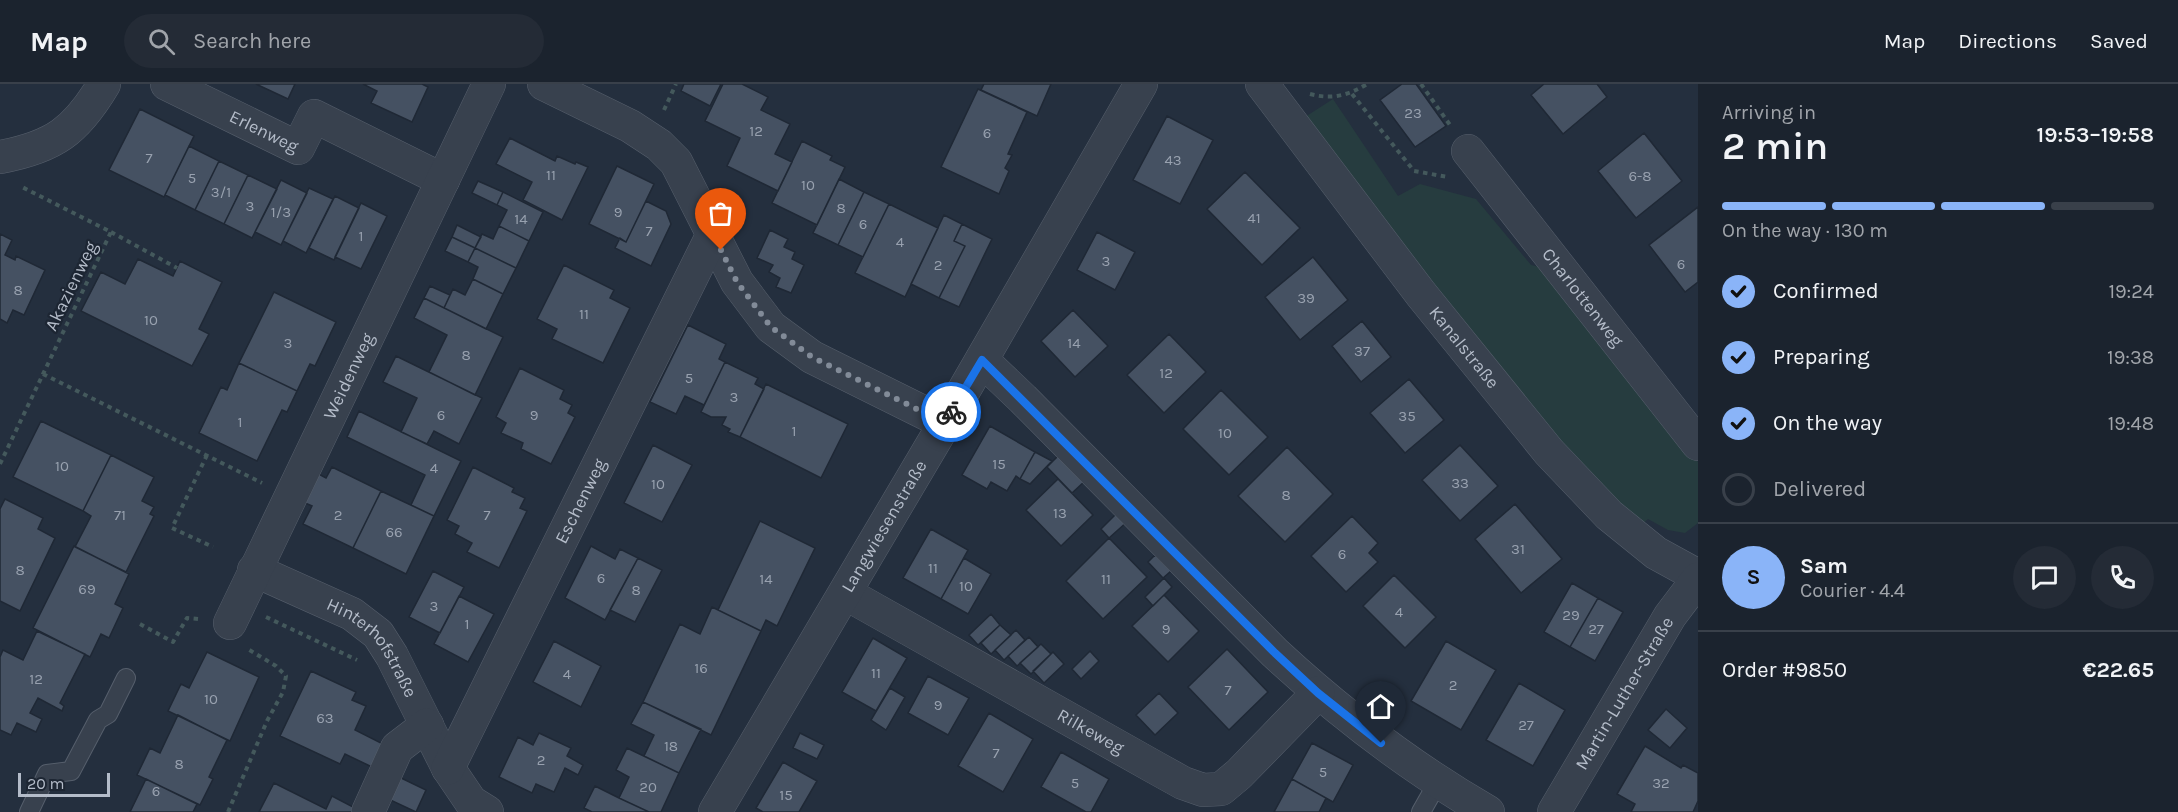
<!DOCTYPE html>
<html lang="en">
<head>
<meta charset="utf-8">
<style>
  body { margin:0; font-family:Karla,sans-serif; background:#242b36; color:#f1f3f6; height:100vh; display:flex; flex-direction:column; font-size:22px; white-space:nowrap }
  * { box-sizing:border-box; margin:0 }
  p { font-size:20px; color:#a0a4aa }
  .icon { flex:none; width:33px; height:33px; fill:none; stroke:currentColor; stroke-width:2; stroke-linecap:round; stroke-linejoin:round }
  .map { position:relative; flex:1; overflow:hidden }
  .sheet { display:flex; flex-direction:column; background:#1b232e; width:480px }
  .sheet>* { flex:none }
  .scale { position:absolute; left:18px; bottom:15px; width:92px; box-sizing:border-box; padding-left:6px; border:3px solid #b4bcc9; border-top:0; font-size:16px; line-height:21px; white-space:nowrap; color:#b4bcc9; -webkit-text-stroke:4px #1d2633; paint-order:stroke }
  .pin { position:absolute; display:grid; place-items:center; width:51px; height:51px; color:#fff; margin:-62px -26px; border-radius:50% 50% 50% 0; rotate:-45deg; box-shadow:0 0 6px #0007 }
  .pin .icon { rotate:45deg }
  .courier { position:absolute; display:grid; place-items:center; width:60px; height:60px; margin:-30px; border:4px solid #1a73e8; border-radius:50%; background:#fff; color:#222; box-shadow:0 2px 8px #0007 }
  .overview em { font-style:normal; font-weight:600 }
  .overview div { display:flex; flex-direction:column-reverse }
  .overview { display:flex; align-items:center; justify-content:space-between; height:102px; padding:0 24px }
  h1 { font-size:39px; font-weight:600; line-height:45px }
  .bar { display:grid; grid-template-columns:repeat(4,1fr); gap:9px 6px; align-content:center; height:72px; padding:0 24px }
  .bar i { height:8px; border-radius:4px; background:#39404a }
  .bar .current { background:#8ab4f8 }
  .bar p { grid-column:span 4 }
  .line { display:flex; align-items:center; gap:15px; padding:0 24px; border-top:2px solid #39404a }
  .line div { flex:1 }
  .round { display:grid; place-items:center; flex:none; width:63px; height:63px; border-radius:32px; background:#242b36 }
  ol { padding:0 24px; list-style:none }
  li { display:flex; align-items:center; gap:18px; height:66px }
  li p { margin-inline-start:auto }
  li .icon { padding:6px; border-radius:50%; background:#8ab4f8; color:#111; stroke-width:4 }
  li:last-child { color:#a0a4aa }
  li i { width:33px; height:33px; border:3px solid #39404a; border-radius:50% }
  header { display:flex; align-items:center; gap:36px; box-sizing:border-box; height:84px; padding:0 30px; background:#1b232e; border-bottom:2px solid #39404a }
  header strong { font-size:28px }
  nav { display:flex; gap:33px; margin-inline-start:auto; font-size:21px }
  .search { width:420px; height:54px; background:#242b36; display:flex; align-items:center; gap:15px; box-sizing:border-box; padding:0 21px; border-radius:33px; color:#a0a4aa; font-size:22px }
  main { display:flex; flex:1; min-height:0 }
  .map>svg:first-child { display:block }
</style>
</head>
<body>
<header>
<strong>Map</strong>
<div class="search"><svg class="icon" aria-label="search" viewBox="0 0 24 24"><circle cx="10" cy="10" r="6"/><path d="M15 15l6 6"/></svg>Search here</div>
<nav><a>Map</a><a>Directions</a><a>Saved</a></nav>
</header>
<main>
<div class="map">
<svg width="1698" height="728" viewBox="0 0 1698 728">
  <rect width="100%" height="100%" fill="#242f3e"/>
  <path fill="#263c3f" d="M1333,15l65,97 22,-12 56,15 55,66 13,3 154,194v61l-13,10 -17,-3 -20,-11 -7,6 -20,-13 -193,-225 -123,-170z"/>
  <path fill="#455162" stroke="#1f2835" stroke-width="1.5" d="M256,0h39l-7,15z
    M363,0h59l6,3 -16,35 -41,-19 6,-12z
    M684,0h37l-11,22 -29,-15z
    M723,0h19l26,13 -7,13 29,14 -15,30 17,8 -14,29 -51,-25 13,-28 -35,-17z
    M984,0h67l-14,32 -56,-26z
    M1402,0h14l30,42 -31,21 -35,-47z
    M1544,0h53l10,13 -44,37 -32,-39z
    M978,5l49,23 -19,42 4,1 -7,13 4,3 -10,23 -58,-27z
    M140,25l54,27 -30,61 -55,-27z
    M1167,32l46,24 -33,64 -47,-24z
    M1644,49l38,48 -46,37 -38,-47z
    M510,54l45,23 2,-5 18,8 1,-2 12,5 -26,53 -39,-20 9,-18 -36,-18z
    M802,57l30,15 -2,4 15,7 -28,58 -45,-22z
    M189,62l30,15 -24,49 -30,-15z
    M219,77l29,14 -24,49 -29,-14z
    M617,82l37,18 -28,58 -37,-18z
    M1245,88l55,56 -38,37 -55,-56z
    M248,91l29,14 -25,49 -28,-14z
    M839,95l25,13 -26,53 -25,-12z
    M281,96l26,13 -26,52 -26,-13z
    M478,97l25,11 -6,13 -25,-12z
    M309,104l24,11 -27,54 -23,-12z
    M503,108l40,20 -14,29 -30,-15 8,-16 -10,-5z
    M864,108l25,12 -26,53 -25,-12z
    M335,112l24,12 -25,52 -25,-12z
    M646,117l20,10 5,13 -20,42 -36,-18 5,-10 6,4z
    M361,119l26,13 -26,53 -26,-12z
    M889,120l49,24 -33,69 -50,-24z
    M1698,123v75l-13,10 -36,-47z
    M944,131l18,9 -8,17 11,5 -26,52 -28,-14z
    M962,140l30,15 -33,68 -20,-9 26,-52 -11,-5z
    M457,141l24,12 -6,11 -23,-11z
    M499,142l30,15 -13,27 -41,-20 7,-14 11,5z
    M770,146l18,9 -4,8 11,5 -3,7 12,6 -13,28 -15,-6 4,-9 -11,-6 4,-7 -16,-7z
    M1097,148l38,20 -20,38 -38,-20z
    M0,150l12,6 -7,15 10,5 1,-4 29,14 -21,45 -11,-5 -6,13 -7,-4z
    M452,153l23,11 -7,14 -23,-11z
    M475,164l41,20 -13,26 -30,-15 5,-12 -10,-5z
    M1313,173l35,43 -48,40 -35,-43z
    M138,175l35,17 7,-15 42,21 -23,47 10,5 -17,32 -111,-55 20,-39 24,12z
    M564,181l50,25 -4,8 20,10 -27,55 -51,-24 5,-10 -20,-10z
    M473,195l30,15 -17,35 -42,-21 9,-19 12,6z
    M430,202l20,9 -6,13 -20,-10z
    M274,208l62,30 -21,44 -5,-2 -13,27 -58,-28z
    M424,214l79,39 -28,58 -46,-23 18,-37 -33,-17z
    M1073,226l35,36 -33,31 -34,-36z
    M1362,237l29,36 -30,25 -29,-36z
    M688,241l38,19 -7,15 6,3 -21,43 -19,-9 -9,18 -26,-12z
    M1169,250l37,38 -42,41 -37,-38z
    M396,272l86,42 -23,46 -25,-13 -7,13 -26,-12 16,-34 -34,-16z
    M725,278l33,16 -3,6 9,5 -24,48 -12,-5 2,-3 -8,-4 4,-8h-15l-10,-5z
    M239,279l58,28 -10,21 -5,-2 -25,51 -58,-28 22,-46 6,3z
    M520,284l44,22 -4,9 12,6 -4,8 7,4 -24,47 -30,-15 2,-6 -22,-10 5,-10 -10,-6z
    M1409,295l35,41 -39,33 -35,-40z
    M766,300l82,40 -27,54 -81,-41z
    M1221,306l47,47 -39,38 -46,-46z
    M359,327l102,50 -27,55 -23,-11 14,-30 -78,-38z
    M41,337l70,34 -28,56 -70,-34z
    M990,342l45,26 -15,27 -4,-3 -9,15 -16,-9 -4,7 -25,-14z
    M653,361l39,20 -30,57 -38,-19z
    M1460,361l38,41 -38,35 -38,-41z
    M1287,363l46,47 -48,48 -47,-46z
    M1035,368l17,9 -22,23 -10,-5z
    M1060,370l26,26 -14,13 -25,-26z
    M111,371l43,22 -12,24 12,6 -4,7 4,2 -28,56 -51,-25 16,-31 -8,-5z
    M332,383l49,24 -28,57 -50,-24 9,-18 -14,-6 15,-29 13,7z
    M473,383l41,21 -2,4 13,6 -5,10 7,3 -28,57 -32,-16 5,-9 -17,-9 4,-8 -12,-6z
    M1058,395l35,36 -32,31 -35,-36z
    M381,407l53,25 -28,58 -53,-26z
    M5,415l38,19 -5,11 17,9 -35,73 -20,-10v-92z
    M1515,420l47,55 -41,34 -46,-54z
    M1119,427l9,10 -19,17 -8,-9z
    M1352,432l26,27 -9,10 9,9 -32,30 -35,-36z
    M760,437l55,27 -38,78 -11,-6 -5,11 -43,-21z
    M931,445l37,21 -27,49 -38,-21z
    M1109,454l38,39 -44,42 -37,-38z
    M74,462l55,28 -14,30 8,4 -14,30 -8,-4 -11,23 -57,-29z
    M591,462l24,13 5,-10 18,9 -33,62 -40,-22z
    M1155,471l16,16 -8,7 -15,-16z
    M638,474l24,12 -27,52 -25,-12z
    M964,474l27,16 -23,40 -27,-15z
    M433,487l31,16 -24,46 -31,-16z
    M1394,491l42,42 -31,31 -42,-42z
    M1164,494l8,9 -19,19 -8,-9z
    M1572,499l26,15 -28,49 -26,-15z
    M1164,511l35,36 -31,31 -36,-36z
    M459,512l35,18 -26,48 -34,-18z
    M1598,514l25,14 -28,49 -25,-14z
    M712,523l49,24 -50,104 -68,-33 37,-78 20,10z
    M991,530l9,11 -22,20 -9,-10z
    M1000,541l11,10 -20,19 -10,-11z
    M1016,546l9,10 -21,20 -9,-10z
    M37,547l48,23 -25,49 4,3 -2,5 -24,-13 -8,15 12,6 -6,13 -19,-9 -6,12 -11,-5v-73l3,-7 20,10z
    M1029,553l9,10 -21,19 -9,-10z
    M873,554l34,20 -31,53 -34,-19z
    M554,557l47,25 -20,41 -48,-25z
    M1446,557l50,29 -35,60 -50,-29z
    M1041,560l10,10 -20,20 -11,-11z
    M1227,565l41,43 -39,38 -41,-43z
    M1090,567l9,10 -18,18 -9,-10z
    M207,568l52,25 -29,64 -62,-30 13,-27 8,4z
    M1053,568l11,12 -20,19 -11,-12z
    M311,587l45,21 -4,8 14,6 -11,24 28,14 -11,23 -27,-13 -5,10 -60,-28z
    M928,592l41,22 -21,37 -40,-22z
    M1519,599l46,27 -32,56 -47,-26z
    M890,604l15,9 -19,33 -15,-10z
    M1159,609l19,20 -23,22 -19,-20z
    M643,618l58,27 -22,44 -35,-17 10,-21 -23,-11z
    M1666,625l21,19 -17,20 -22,-18z
    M989,629l44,26 -30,53 -45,-26z
    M178,631l49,25 -18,37 4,2 -13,26 -63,-30 13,-27 10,5z
    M539,649l32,15 -4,8 16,9 -5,10 -13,-7 -11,24 -18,-8 -4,9 -33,-16 19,-40 15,8z
    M800,649l24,12 -7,14 -24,-11z
    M1312,659l41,22 -20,37 -41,-23z
    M1645,662l36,22 2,-3 15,8v28l-5,11h-62l4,-8 -18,-10z
    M627,664l52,25 -18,39h-12l-30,-14 10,-21 -13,-7z
    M1061,668l48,27 -18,33h-5l-45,-25z
    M783,678l34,19 -18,31h-36l-7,-4z
    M397,692l29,14 -10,22 -30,-14z
    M146,695l51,25 -4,8h-63z
    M1292,695l34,19 -7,14h-45z
    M274,699l52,26 6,-13 23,12 -2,4h-94z
    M595,702l24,12 30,14h-57l-8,-4z"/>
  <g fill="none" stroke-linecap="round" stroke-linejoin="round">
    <g stroke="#565f6c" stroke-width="20">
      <path id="service" d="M29,728l18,-38 24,-3 27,-51 10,-6 18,-36
        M1421,728l17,-30"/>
    </g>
    <g stroke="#565f6c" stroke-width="34">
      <g id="minor">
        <path id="s1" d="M167,0l131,64 16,-32 129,64"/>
        <path d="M544,0l86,42 29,19 17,17 61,120 34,45 41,30 133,66"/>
        <path id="s2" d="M1262,0l159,210 128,158 60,63 47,38 42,23"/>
        <path id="s3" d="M1468,67l230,293"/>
        <path d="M0,73c54,-10 76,-26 104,-73"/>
        <path d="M982,276l41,39 252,254c66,61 135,114 213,159"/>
        <path id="s4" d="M254,486l98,44 26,20 14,22 56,112 23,34 16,10"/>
        <path id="s5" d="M845,509l311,175 27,15 20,7 18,-1 18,-15 79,-81"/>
        <path id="s6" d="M230,539l259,-539"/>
        <path id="s7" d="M448,684l265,-534"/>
        <path d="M368,728l29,-64 30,-23"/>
        <path id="s8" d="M715,728l230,-389 196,-339"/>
        <path id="s9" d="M1554,728l116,-196 28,-37"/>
      </g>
    </g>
    <path stroke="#44595c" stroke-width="4" stroke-dasharray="4.5 4.5" stroke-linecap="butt" d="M1421,0l29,41
      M1310,10c22,6 39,1 57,-10
      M1352,10l62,77 34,6
      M664,26l12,-26
      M111,148l66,36
      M43,290l219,109
      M207,371l-35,73 41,19
      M0,380l111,-232 -91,-46
      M266,533l91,43
      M140,540l33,18 14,-24 11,1
      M228,728l39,-91 16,-29 3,-16 -10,-10 -30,-18"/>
    <use href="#service" stroke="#38414e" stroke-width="18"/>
    <use href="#minor" stroke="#38414e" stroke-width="33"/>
  </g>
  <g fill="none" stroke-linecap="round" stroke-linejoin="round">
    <path stroke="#828b98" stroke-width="6" stroke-dasharray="0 10.8" d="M721,166l16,32 34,45 41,30 133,66 6,-11"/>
    <path stroke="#1a73e8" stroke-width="8" d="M951,328l31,-52 293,293 43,40 63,50"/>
  </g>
  <g text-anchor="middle" stroke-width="4.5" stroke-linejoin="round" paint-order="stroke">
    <g font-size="15" fill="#98a1af">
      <text x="1413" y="34">23</text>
      <text x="756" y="52">12</text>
      <text x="987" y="54">6</text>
      <text x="149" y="79">7</text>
      <text x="1173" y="81">43</text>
      <text x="551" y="96">11</text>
      <text x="1640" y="97">6-8</text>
      <text x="192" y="99">5</text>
      <text x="808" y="106">10</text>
      <text x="221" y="113">3/1</text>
      <text x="250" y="127">3</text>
      <text x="841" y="129">8</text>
      <text x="281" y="133">1/3</text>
      <text x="618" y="133">9</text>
      <text x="1254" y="139">41</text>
      <text x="521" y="140">14</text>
      <text x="863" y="145">6</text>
      <text x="649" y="152">7</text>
      <text x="361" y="157">1</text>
      <text x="900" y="163">4</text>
      <text x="1106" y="182">3</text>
      <text x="1681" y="185">6</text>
      <text x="938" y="186">2</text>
      <text x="18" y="211">8</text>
      <text x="1306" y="219">39</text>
      <text x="584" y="235">11</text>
      <text x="151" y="241">10</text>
      <text x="288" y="264">3</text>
      <text x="1074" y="264">14</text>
      <text x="1362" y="272">37</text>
      <text x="466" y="276">8</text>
      <text x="1166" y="294">12</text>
      <text x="689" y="299">5</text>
      <text x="734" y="318">3</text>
      <text x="441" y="336">6</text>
      <text x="534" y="336">9</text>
      <text x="1407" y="337">35</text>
      <text x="240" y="343">1</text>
      <text x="794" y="352">1</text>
      <text x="1225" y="354">10</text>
      <text x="999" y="385">15</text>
      <text x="62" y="387">10</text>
      <text x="434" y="389">4</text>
      <text x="1460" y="404">33</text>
      <text x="658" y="405">10</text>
      <text x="1286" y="416">8</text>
      <text x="1060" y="434">13</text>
      <text x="120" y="436">71</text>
      <text x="338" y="436">2</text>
      <text x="487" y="436">7</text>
      <text x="394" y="453">66</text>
      <text x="1518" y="470">31</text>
      <text x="1342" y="475">6</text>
      <text x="933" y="489">11</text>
      <text x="20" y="491">8</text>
      <text x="601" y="499">6</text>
      <text x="766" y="500">14</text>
      <text x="1106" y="500">11</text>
      <text x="966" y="507">10</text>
      <text x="87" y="510">69</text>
      <text x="636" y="511">8</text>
      <text x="434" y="527">3</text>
      <text x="1399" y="533">4</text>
      <text x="1571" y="536">29</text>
      <text x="467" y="545">1</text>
      <text x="1166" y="550">9</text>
      <text x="1596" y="550">27</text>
      <text x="701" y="589">16</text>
      <text x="876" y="594">11</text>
      <text x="567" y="595">4</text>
      <text x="36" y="600">12</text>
      <text x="1453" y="606">2</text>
      <text x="1228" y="611">7</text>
      <text x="211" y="620">10</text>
      <text x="938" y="626">9</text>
      <text x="325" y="639">63</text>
      <text x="1526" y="646">27</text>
      <text x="671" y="667">18</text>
      <text x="996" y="674">7</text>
      <text x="541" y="681">2</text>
      <text x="179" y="685">8</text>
      <text x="1323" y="693">5</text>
      <text x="1075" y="704">5</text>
      <text x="1661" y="704">32</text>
      <text x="648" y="708">20</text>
      <text x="156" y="712">6</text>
      <text x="786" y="716">15</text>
    </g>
    <g font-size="18" fill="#b4bcc9" stroke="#1d2633">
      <text dy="6" stroke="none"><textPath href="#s1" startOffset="108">Erlenweg</textPath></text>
      <text transform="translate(71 202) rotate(-64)" y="6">Akazienweg</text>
      <text dy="6" stroke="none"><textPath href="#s3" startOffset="186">Charlottenweg</textPath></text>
      <text dy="6" stroke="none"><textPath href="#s2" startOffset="332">Kanalstraße</textPath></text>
      <text dy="6" stroke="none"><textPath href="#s6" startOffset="274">Weidenweg</textPath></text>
      <text dy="6" stroke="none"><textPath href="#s7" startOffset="298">Eschenweg</textPath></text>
      <text dy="6" stroke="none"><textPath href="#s8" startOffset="332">Langwiesenstraße</textPath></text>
      <text dy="6" stroke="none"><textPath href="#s4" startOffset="146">Hinterhofstraße</textPath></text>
      <text dy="6" stroke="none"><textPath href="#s9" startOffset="138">Martin-Luther-Straße</textPath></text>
      <text dy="6" stroke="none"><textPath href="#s5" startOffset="282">Rilkeweg</textPath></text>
    </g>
  </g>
</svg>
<div class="scale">20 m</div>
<div class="pin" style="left:721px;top:166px;background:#ea580c"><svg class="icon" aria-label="bag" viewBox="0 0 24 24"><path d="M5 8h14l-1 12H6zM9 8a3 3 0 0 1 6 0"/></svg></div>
<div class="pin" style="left:1381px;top:659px;background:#1f2937"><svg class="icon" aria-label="home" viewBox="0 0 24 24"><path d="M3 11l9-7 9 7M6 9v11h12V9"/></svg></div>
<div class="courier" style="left:951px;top:328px"><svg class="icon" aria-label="bike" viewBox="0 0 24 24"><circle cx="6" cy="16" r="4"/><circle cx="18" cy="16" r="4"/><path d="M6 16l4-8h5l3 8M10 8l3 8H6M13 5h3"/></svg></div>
</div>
<section class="sheet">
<div class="overview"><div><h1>2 min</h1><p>Arriving in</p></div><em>19:53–19:58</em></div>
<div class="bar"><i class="current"></i><i class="current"></i><i class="current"></i><i></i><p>On the way · 130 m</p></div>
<ol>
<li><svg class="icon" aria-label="check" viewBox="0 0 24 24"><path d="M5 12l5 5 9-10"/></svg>Confirmed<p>19:24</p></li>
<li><svg class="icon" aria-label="check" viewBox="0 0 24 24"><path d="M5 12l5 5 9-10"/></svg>Preparing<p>19:38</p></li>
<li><svg class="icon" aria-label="check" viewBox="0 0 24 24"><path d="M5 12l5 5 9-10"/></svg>On the way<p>19:48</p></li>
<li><i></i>Delivered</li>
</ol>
<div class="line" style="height:108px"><b class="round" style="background:#8ab4f8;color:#111">S</b><div><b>Sam</b><p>Courier · 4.4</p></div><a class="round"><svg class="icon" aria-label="chat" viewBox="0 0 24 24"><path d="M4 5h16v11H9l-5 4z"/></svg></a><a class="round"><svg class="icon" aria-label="phone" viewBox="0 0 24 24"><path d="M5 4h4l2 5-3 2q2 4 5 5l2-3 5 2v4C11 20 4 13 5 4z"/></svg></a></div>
<div class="line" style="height:78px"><div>Order #9850</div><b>€22.65</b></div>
</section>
</main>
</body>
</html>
